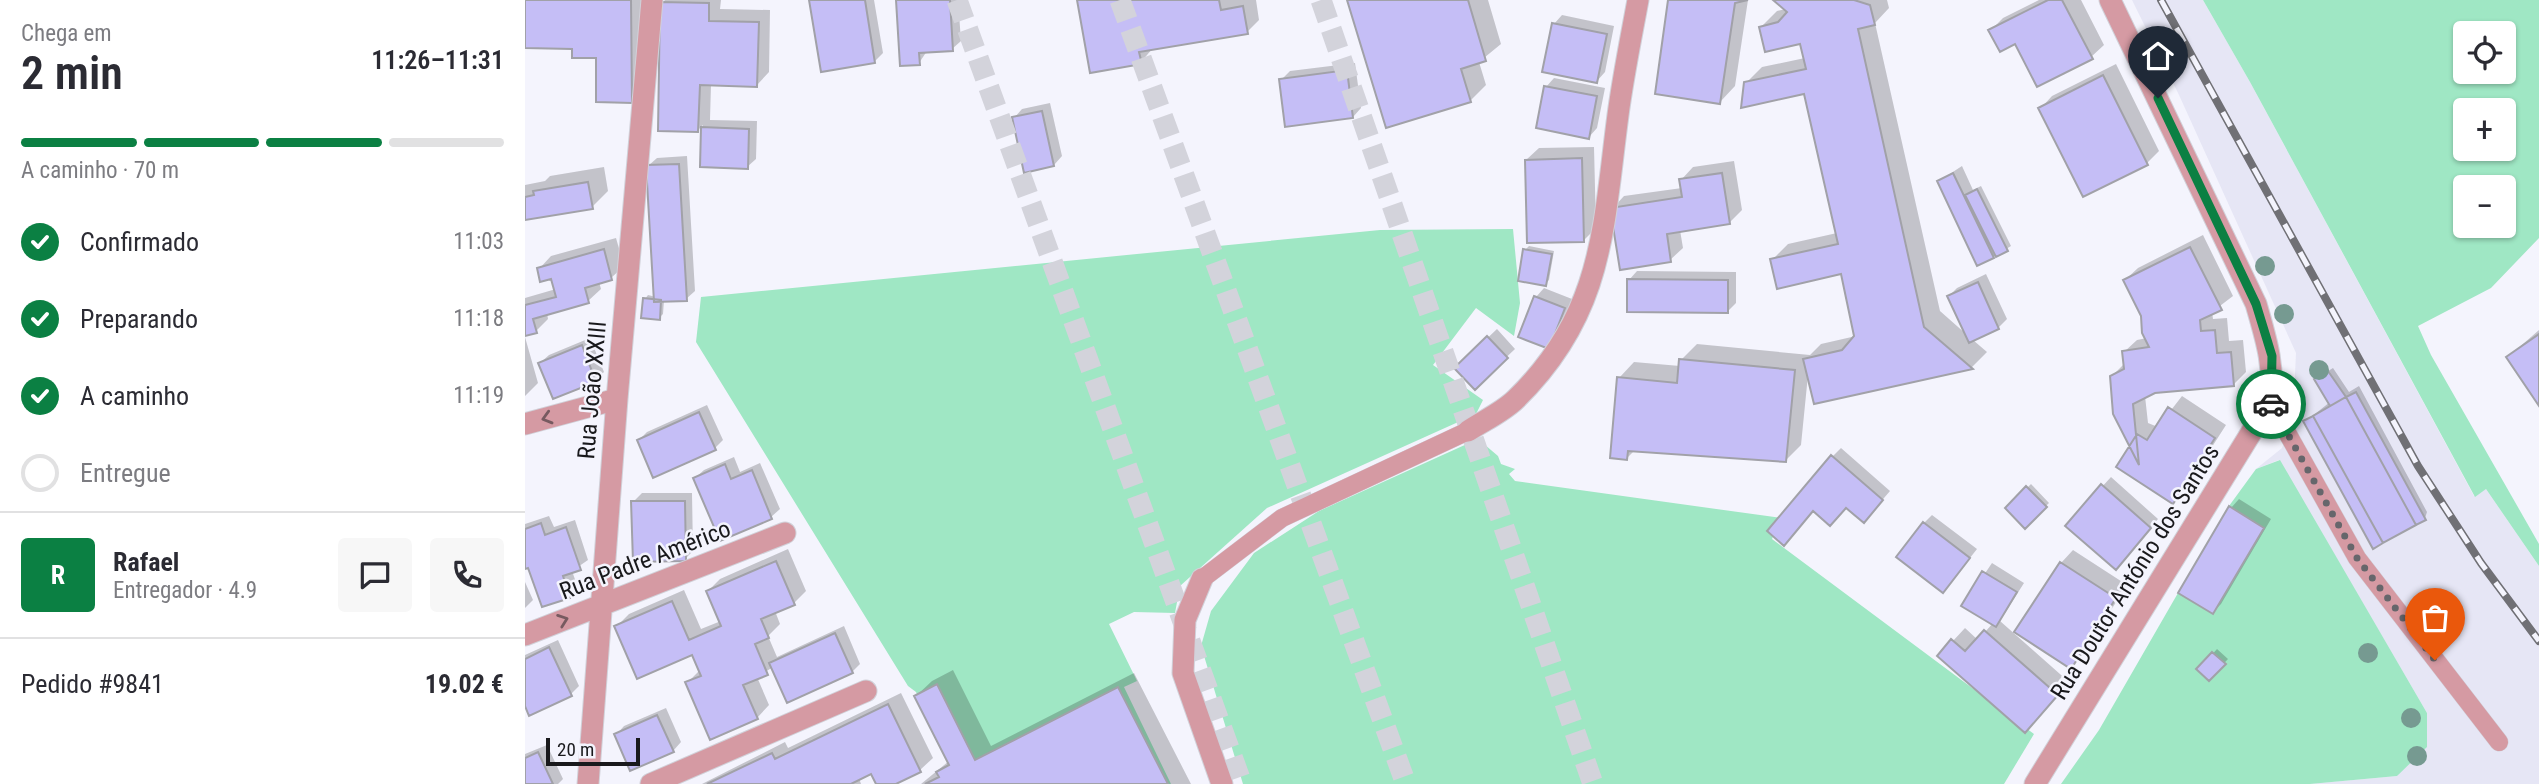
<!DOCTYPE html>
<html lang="pt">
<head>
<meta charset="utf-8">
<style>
  body { margin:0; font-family:"Roboto Condensed",sans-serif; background:#f7f7f7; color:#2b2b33; height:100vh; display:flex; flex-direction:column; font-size:26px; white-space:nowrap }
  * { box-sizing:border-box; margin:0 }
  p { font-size:23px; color:#7c7c81 }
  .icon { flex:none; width:38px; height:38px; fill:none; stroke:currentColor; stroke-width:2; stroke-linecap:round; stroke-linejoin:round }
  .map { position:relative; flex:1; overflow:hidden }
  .side { display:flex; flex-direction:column; background:#fff; width:525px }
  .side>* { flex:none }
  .buttons { position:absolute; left:1928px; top:21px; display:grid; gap:14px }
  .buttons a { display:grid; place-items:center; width:63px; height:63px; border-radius:7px; background:#fff; box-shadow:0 2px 5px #0004; font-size:35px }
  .scale { position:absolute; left:21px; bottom:18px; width:94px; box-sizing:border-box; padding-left:7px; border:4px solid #19191c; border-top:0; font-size:19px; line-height:24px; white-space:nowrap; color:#19191c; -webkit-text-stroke:5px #f4f4fd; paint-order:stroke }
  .pin { position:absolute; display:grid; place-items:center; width:60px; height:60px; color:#fff; margin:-72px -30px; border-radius:50% 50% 50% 0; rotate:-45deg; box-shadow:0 0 7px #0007 }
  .pin .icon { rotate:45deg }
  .courier { position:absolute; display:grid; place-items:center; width:70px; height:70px; margin:-35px; border:5px solid #0b8043; border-radius:50%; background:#fff; color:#222; box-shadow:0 2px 9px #0007 }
  .head em { font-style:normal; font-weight:600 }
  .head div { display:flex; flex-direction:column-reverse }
  .head { display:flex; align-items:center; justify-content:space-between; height:119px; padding:0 21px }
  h1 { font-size:46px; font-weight:600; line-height:52px }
  .bar { display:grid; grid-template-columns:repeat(4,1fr); gap:10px 7px; align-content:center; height:84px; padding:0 21px }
  .bar i { height:9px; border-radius:5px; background:#e1e1e2 }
  .bar .active { background:#0b8043 }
  .bar p { grid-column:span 4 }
  .line { display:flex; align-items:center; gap:18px; padding:0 21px; border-top:2px solid #e1e1e2 }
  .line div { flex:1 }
  .round { display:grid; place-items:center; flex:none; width:74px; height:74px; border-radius:7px; background:#f7f7f7 }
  ol { padding:0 21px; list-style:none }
  li { display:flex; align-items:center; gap:21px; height:77px }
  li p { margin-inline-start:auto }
  li .icon { padding:7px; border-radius:50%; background:#0b8043; color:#fff; stroke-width:4 }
  li:last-child { color:#7c7c81 }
  li i { width:38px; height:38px; border:4px solid #e1e1e2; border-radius:50% }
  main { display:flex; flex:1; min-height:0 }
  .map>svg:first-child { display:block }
</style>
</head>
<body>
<main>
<section class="side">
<div class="head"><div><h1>2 min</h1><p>Chega em</p></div><em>11:26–11:31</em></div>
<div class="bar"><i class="active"></i><i class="active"></i><i class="active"></i><i></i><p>A caminho · 70 m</p></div>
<ol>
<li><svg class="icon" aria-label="check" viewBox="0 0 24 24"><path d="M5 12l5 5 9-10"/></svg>Confirmado<p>11:03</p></li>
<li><svg class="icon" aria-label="check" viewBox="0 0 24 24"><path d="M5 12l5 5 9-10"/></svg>Preparando<p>11:18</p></li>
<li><svg class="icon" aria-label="check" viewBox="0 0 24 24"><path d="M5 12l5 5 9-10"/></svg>A caminho<p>11:19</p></li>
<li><i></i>Entregue</li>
</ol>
<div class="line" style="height:126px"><b class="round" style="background:#0b8043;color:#fff">R</b><div><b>Rafael</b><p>Entregador · 4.9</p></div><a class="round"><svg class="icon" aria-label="chat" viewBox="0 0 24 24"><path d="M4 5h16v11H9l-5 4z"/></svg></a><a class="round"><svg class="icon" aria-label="phone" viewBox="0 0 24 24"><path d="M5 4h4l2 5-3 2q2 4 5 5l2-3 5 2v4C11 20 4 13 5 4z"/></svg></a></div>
<div class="line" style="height:91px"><div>Pedido #9841</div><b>19.02 €</b></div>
</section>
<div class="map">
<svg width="2014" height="784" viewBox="0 0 2014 784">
  <rect width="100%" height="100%" fill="#f4f4fd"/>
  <path fill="#e6e6f5" d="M1607,0h71l47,82 224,414 12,-7 53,77v218h-229l87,-8 30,-63 -148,-253 -23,9 26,-21 11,-32 3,-63 -117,-258z"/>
  <path fill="#9fe7c4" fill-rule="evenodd" d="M1678,0h336v238l-48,50 -73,38 13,29 108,189v22l-53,-77 -11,8 -225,-415zM1979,33v39h-38v-39zM1979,110v39h-38v-39zM1979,187v39h-38v-39z
    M988,229l7,74 -6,33 -38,-28 -43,57 50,35 -7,14 -209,94 -87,78 -5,27 -41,-1 -25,12 28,57 -13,6 47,97h-224l-7,-15 10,-5 -34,-72 -8,-6 -212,-344 5,-45 679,-67z
    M953,439l20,17 3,8 14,5 -6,5 6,7 266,37 -9,21 262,195 -30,50h-761l-42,-138 10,-35 43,-58 65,-42z
    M1755,460l147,253v34l-30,29 -87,8h-249l38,-54 79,-137 35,21 51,-86 -35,-22 27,-37z"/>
  <path fill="#0003" d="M0,0h121l1,85 -16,16 -33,-44 -73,-37z
    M140,0h56l-1,9 50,1 -1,62 -12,13 -46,-1 -1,36 47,1 -1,38 -9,8 -46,-2 2,-40 -5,5 -36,-127z
    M285,0h64l9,53 -9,9z
    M373,0h60l3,41 -9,8 -25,2 -8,12z
    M554,0h177l3,20 -12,12 -94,16 -12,14z
    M824,0h139l13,44 -22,18 7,23 -16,16z
    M1145,0h78l-13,86 -15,16z
    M1251,0h111l2,8 -14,15 65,288 26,23 -17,-38 8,-8 29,-14 21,45 -9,9 -25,12 14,12 -15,15 -157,35 -7,-27 -7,70 -15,15 -150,-11 -9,9 -8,-80 15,-16 46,4 1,-6 16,-16 113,11 11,-11 35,-8 -14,-64 -70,-12 16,-16 49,-11 -32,-141 -59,-9 16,-16 43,-9 -3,-16 -41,-15 16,-16 9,-2z
    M1514,0h42l23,45 -13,12 -101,-26 13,-13z
    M1037,15l52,11 -9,46 -8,9 -43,-57z
    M830,63l6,45 -8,9 -72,-37 9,-9z
    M1591,64l43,87 -12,12 -107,-54 12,-13z
    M1029,78l51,10 -8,40 -8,9 -43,-50z
    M525,103l12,53 -8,9 -40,-47 8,-9z
    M1069,147l2,81 -13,13 -57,-81 13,-12z
    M162,156l8,135 -9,8 -22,1 -1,14 -4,4 -14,-19 3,-4 8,2 -8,-131 9,-8z
    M1209,161l8,49 -13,13 -49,7 3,18 -13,12 -58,-51 12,-13 58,-8 -1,-8 12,-13z
    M1437,166l11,24 8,-4 30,60 -18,11 -54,-76z
    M79,167l4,24 -16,16 -67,11v-33l20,-4 5,-5z
    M1678,235l30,61 -21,16 1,7 14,-1 2,23 14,-1 3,32 -12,12 -79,7 -10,5 3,27 10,4 24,-31 44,29 -41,64 -12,12 -42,-55 -19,-70 13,-13 -1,-11 13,-12 10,-2 -4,-23 -18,-35 13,-12z
    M91,238l8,28 -13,12 -12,4 2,7 -13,12 -41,12 1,6 -12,12 -11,3v-36l31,-9 -3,-12 -14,-8 12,-13z
    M1004,246l25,5 -5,29 -4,4 -20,-34z
    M1112,271l99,1v31l-9,9 -98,-32z
    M1019,288l28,11 -15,40 -21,-42z
    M972,329l18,20 -40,38 -19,-19z
    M2014,330v73l-31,-46z
    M0,337l13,46 -13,13z
    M65,338l14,34 -9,8 -55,-17 9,-8z
    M1808,368l16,24 10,-6 68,126 -2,6 -120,-96 25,-20 -10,-26z
    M182,405l16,35 -8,8 -76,-8 8,-8z
    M1316,448l49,43 -18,21 -25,-6 -14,-50z
    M209,457l6,15 20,-9 20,46 -9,8 -76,-39 9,-8z
    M1586,477l47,42 -34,40 -57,-34z
    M1506,484l18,19 -24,23 -18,-18z
    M117,493h50l1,58 -8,8 -52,-57z
    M1714,499l32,20 -50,85 -8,8 18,-104z
    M1407,515l45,34 -26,33 -27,-59z
    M24,516l5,11 21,-7 13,40 -16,11 6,17 -9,8 -40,-30 -4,2v-44z
    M263,549l18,42 -12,12 -19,8 5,13 -12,12 9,21 67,-31 16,38 -8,8 -79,-5 -16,10 12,28 -12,13 -70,-35 13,-13 -7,-17 -76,-27 12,-12 55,-24 17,39 20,-8 -13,-30 12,-12z
    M1548,550l54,35 -44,69 -12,13 -10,-104z
    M1467,563l32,20 -24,38 69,61 -32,37 -98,-63 26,-28 13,12 15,-17 -30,-17z
    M0,582l8,18 -8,8z
    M33,640l21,46 -8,8 -46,8v-47z
    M1692,649l11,10 -19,20 -10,-10z
    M428,670l38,76 143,-73 57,111h-270l28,-23 -33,-65 16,-15z
    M376,693l32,65 -13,12 -28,14h-14l-6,-12 -13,6 2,6h-159l83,-42 3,6z
    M141,708l15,34 -8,9 -57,-16 8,-9z
    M22,745l16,34 -5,5h-33v-30z"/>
  <path fill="#c5bef6" stroke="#a1a1a8" stroke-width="2" d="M0,0h106l1,103 -36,-1v-44h-24v-9l-47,-1z
    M284,0h56l10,63 -54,9z
    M371,0h54l3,51 -34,2 1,12 -20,1z
    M552,0h142l2,10 22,-4 5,28 -109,18 3,12 -52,9z
    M822,0h121l18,61 -25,8 10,33 -85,26z
    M1143,0h80l-13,3 -15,101 -65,-10z
    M1248,0h81l16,5 5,20 -17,4 66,298 49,42 -159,35 -11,-45 39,-9 12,-14 -13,-62 -64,15 -7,-30 68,-15 -34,-150 -63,14 3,-26 62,-13 -6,-25 -35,8 -6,-25 19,-5 9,-10z
    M1523,0h14l31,59 -56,28 -22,-43 -15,8 -12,-22z
    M135,2l49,1v18l50,1 -2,65 -57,-2 -2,47 -40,-1z
    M1027,23l55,11 -10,49 -55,-11z
    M822,70l6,48 -68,9 -6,-48z
    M1578,75l45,90 -65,32 -45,-89z
    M1019,86l53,10 -8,43 -53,-11z
    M517,111l12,55 -30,7 -12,-56z
    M176,127l48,2 -1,40 -48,-2z
    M1057,158l2,84 -57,1 -2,-83z
    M154,164l8,137 -33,1 -8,-137z
    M1197,173l8,51 -63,10 4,28 -51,8 -10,-62 72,-11 -3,-18z
    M1428,173l41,85 -17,8 -40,-85z
    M63,182l5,27 -68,11v-23l9,-2 -1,-4z
    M1452,189l31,62 -12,6 -31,-62z
    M1665,247l32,63 -22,10 1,11 14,-1 2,23 14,-1 3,34 -79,7 -22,11 6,61 -26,-51 -3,-38 14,-7 -2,-18 27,-4 -7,-14 -1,-17 -18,-36z
    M79,249l8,31 -27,8 4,15 -56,16 4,14 -12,3v-31l31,-8 -5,-18 -11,3 -3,-14z
    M998,249l29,5 -6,32 -28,-5z
    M1102,279l101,1v33l-101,-1z
    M1453,282l21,47 -30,14 -22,-47z
    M1009,296l31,12 -16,41 -31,-12z
    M118,298l18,2 -1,20 -19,-2z
    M2014,334v72l-33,-49z
    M962,336l21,22 -33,32 -21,-22z
    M57,345l14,37 -43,17 -15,-36z
    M1154,359l116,11 -9,92 -158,-11 -1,9 -17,-2 7,-81 60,6z
    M1803,371l18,26 -16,9 -16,-27z
    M1831,392l70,128 -10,5 -70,-128z
    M1821,397l70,128 -33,18 -70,-127z
    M1643,407l47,31 -42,66 -57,-37 21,-33 10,6z
    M174,412l17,38 -63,28 -16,-38z
    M1788,416l70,127 -10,6 -70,-128z
    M1306,455l52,45 -19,23 -18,-15 -16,18 -17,-15 -29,35 -17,-15z
    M200,464l6,15 21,-9 20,49 -52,22 -27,-63z
    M1576,484l50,44 -35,42 -51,-44z
    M1501,486l21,21 -22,22 -20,-21z
    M106,501h54l1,60 -53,1z
    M1704,506l35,22 -51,86 -35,-21z
    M1398,522l47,36 -27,35 -47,-36z
    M16,523l4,12 21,-8 15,43 -18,6 7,22 -28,9 -14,-39 -3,1v-40z
    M251,561l19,44 -34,14 8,19 -14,6 13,31 -25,10 15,34 -48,21 -25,-58 16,-6 -9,-21 -55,24 -23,-53 58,-25 17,39 32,-14 -15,-35z
    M1535,562l56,36 -45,71 -57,-37z
    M1457,571l35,21 -21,35 -35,-21z
    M1459,630l74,65 -33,38 -88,-77 14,-17 14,12z
    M310,633l18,40 -66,30 -18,-40z
    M24,647l23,49 -43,20 -4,-10v-47z
    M1687,652l14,12 -17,17 -13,-12z
    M412,684l38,76 143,-73 50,97h-243l14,-7 -3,-5 13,-7 -35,-69z
    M363,704l33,68 -25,12h-20l-5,-10 -20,10h-144l65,-31 3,6z
    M132,715l17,37 -44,19 -16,-37z
    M13,752l15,32h-28v-26z"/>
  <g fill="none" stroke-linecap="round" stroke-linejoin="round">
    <path stroke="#d3d3db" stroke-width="21" stroke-dasharray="21 10" stroke-linecap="butt" d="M432,0l285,784
      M595,0l286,784
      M796,0l272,784"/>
    <g stroke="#d1d1d9" stroke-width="19">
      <path id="service" d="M1745,402l87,156 142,184
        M677,579l80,-61 186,-87"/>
    </g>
    <g stroke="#d1d1d9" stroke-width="23">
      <path id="minor" d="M0,424l92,-25
        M943,431c15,-10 35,-19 48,-32 88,-86 87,-171 102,-284 5,-38 13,-77 20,-115
        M677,579l-17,41 -2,53 39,111
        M0,635l260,-102
        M63,784l29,-385 35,-399
        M126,784l215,-93
        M1510,784l235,-382c5,-36 -4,-63 -14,-98l-146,-304"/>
    </g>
    <use href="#service" stroke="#d59aa3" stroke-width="18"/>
    <use href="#minor" stroke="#d59aa3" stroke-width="21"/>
    <g stroke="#707075" stroke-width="8">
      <path id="rail" d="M1636,0l257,466 63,97 58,78"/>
    </g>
    <use href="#rail" stroke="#f4f4fd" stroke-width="5" stroke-dasharray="16" stroke-linecap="butt"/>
  </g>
  <g fill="#769a91">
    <circle cx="1740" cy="266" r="10"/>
    <circle cx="1759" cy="314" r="10"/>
    <circle cx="1794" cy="370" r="10"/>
    <circle cx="1843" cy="653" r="10"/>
    <circle cx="1886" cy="718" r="10"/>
    <circle cx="1892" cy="756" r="10"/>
  </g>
  <defs><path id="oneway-chevron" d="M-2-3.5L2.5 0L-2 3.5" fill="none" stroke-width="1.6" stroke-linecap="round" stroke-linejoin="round" transform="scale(1.75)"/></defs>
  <g stroke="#775a60">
    <use href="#oneway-chevron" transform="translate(22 418) rotate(164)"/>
    <use href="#oneway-chevron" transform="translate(38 620) rotate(-20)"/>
  </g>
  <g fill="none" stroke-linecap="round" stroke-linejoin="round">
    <path stroke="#66666b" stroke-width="7" stroke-dasharray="0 12.6" d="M1746,404l86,154 78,102"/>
    <path stroke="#0b8043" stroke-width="9" d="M1633,98l98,206 16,52 -1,48"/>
  </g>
  <g text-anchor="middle" stroke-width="5" stroke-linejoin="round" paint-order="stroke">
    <g font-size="24" fill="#19191c" stroke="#f4f4fd">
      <text transform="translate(67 390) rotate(-85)" y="8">Rua João XXIII</text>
      <text transform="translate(120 560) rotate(-21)" y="8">Rua Padre Américo</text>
      <text transform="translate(1610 572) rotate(-58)" y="8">Rua Doutor António dos Santos</text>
    </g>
  </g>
</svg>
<div class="buttons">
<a><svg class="icon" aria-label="locate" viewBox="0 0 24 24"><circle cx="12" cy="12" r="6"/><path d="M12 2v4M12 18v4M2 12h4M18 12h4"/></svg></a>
<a>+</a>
<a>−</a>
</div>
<div class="scale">20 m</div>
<div class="pin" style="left:1910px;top:660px;background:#ea580c"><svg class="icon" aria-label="bag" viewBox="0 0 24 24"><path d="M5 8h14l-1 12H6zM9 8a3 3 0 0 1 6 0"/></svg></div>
<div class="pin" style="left:1633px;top:98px;background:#1f2937"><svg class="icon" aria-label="home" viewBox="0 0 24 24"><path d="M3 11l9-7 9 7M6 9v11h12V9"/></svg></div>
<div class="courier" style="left:1746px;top:404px"><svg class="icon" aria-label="car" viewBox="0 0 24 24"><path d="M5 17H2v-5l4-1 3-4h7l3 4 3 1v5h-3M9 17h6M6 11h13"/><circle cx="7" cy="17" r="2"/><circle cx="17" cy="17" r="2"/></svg></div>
</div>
</main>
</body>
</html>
